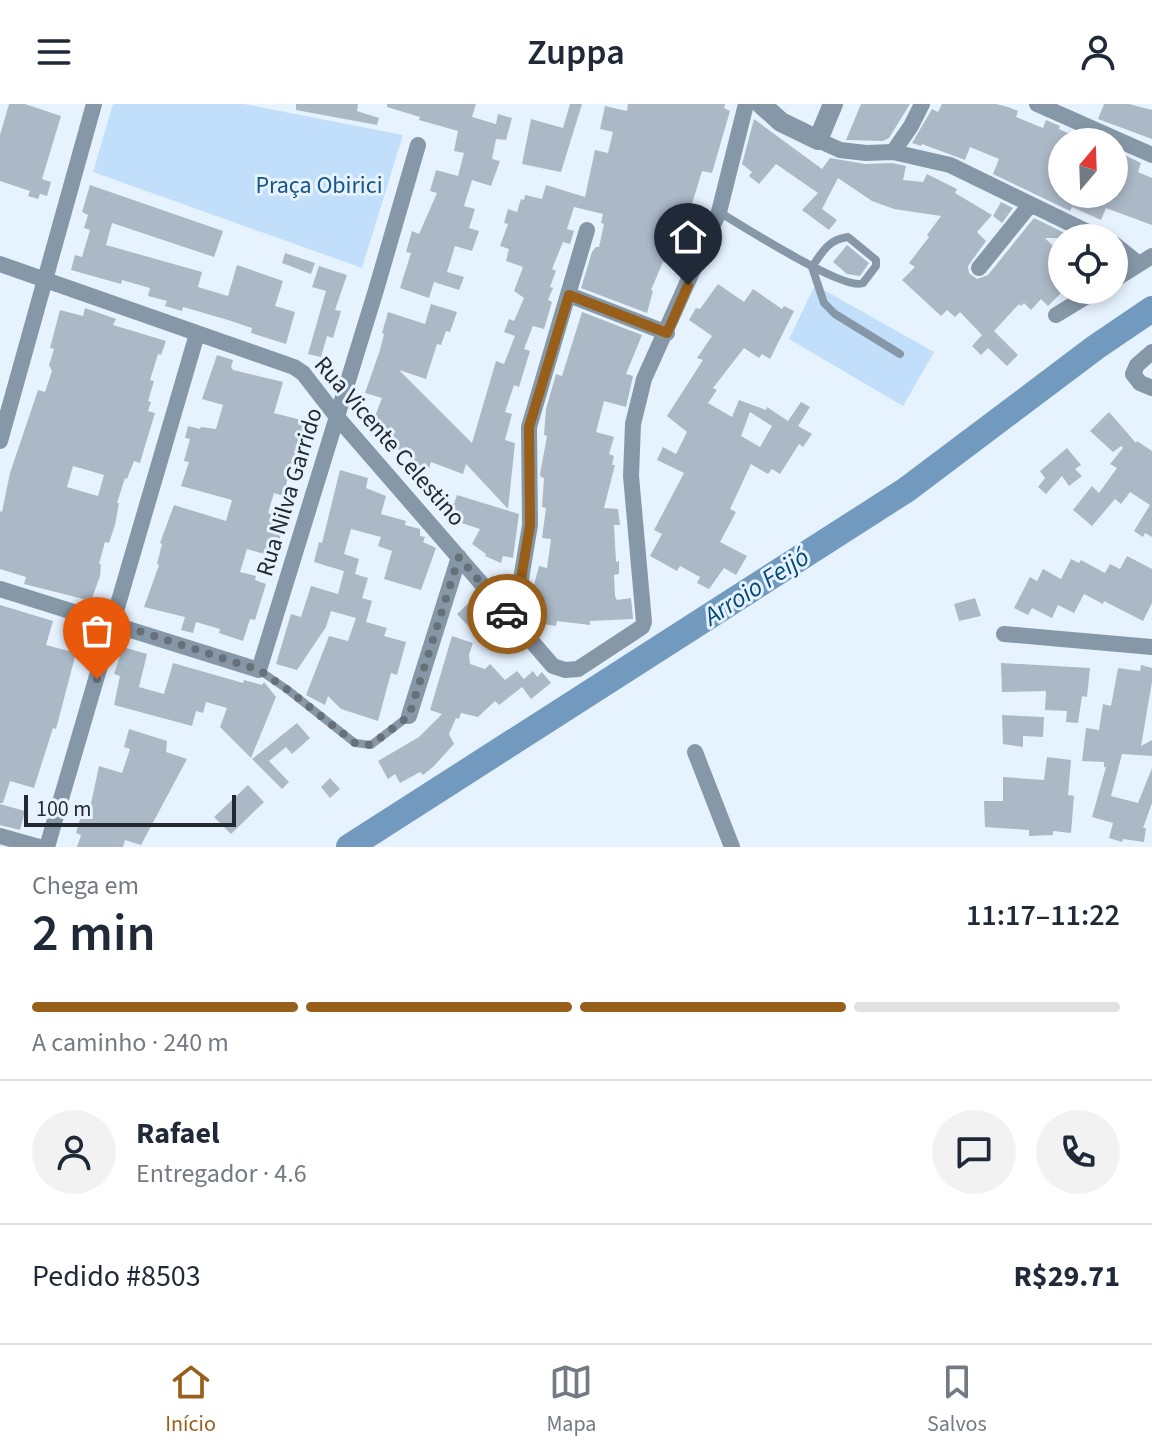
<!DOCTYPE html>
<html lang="pt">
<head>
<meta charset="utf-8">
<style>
  body { margin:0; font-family:"Source Sans 3",sans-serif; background:#f2f2f3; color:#1f2937; height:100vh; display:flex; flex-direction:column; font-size:30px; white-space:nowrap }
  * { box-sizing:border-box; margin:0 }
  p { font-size:26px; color:#747a83 }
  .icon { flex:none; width:44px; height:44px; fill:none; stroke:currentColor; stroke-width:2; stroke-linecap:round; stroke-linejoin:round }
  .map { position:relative; height:743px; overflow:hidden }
  .details { display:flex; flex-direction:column; background:#fff; flex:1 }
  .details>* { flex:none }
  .needle { width:52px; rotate:19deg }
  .buttons { position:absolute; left:1048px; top:24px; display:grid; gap:16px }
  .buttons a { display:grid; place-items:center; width:80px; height:80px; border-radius:50%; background:#fff; box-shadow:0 4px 12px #0003; font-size:40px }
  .scale { position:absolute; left:24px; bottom:20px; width:212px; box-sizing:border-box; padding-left:8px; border:4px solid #23282e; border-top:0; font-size:22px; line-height:28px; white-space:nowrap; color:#23282e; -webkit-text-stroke:6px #e6f3ff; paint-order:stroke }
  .pin { position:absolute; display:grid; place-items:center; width:68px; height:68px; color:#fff; margin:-82px -34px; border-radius:50% 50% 50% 0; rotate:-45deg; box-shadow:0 0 8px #0007 }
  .pin .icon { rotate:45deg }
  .courier { position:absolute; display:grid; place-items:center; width:80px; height:80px; margin:-40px; border:6px solid #975f19; border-radius:50%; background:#fff; color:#222; box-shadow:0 2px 10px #0007 }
  .headline em { font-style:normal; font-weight:600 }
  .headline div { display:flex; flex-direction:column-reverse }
  .headline { display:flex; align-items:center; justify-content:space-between; height:136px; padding:0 32px }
  h1 { font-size:52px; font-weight:600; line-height:60px }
  .bar { display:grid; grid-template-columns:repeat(4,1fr); gap:12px 8px; align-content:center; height:96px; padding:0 32px }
  .bar i { height:10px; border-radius:6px; background:#e0e1e3 }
  .bar .active { background:#975f19 }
  .bar p { grid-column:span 4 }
  .line { display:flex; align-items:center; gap:20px; padding:0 32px; border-top:2px solid #e0e1e3 }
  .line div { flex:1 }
  .round { display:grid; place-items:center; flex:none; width:84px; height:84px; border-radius:42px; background:#f2f2f3 }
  header { display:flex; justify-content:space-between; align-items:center; height:104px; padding:0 32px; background:#fff; font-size:36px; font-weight:600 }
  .tab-bar { display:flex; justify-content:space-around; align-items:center; height:112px; border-top:2px solid #e0e1e3; background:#fff; font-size:22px; color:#747a83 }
  .tab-bar a { display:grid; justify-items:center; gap:4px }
  .tab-bar .active { color:#975f19 }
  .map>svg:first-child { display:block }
</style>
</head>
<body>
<header><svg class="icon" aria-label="menu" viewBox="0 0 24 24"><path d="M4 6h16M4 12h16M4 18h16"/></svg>Zuppa<svg class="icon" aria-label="person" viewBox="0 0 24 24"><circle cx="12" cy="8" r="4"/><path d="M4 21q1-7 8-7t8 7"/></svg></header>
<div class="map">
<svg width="1152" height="743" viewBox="0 0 1152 743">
  <rect width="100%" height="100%" fill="#e6f3ff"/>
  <path fill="#c1dffb" d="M113,0h131l159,31 -41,133 -269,-96z
    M815,181l119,67 -31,54 -114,-67z"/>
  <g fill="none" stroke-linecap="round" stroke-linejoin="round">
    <path stroke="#729abf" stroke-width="26" d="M349,743l557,-357 190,-143 56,-38"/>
  </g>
  <path fill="#abb9c7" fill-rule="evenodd" d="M9,0h16l36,12 -19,63 9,3 -4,14 -7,-2 -2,5 -10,-3 2,-5 -30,-10v-46z
    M296,0h62l-1,7 22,7 -2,7 -81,-15z
    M387,0h89l-4,13 24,7 2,-10 14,4 -6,22 -10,-1 -4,20 8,2 -9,25 -19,-6 -8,26 11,3 -6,19 10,3 -7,20 -17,-5 -8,26 17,5 -5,13 -25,-8 -5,16 -29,-10 11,-35 -5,-1 6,-21 7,3 18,-41 -7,-2 6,-21 22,6 6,-23 -10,-2 4,-20 -39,-11 1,-3 -33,-10z
    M570,0h12l-21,68 -39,-8 9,-45 32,9z
    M628,0h97l-1,4 6,3 -18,62 -10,-2 -13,43 -16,33 -3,18 -7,-3 -12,28 2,1 -6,22 -66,-25 11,-36 4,-5h3l5,-23 -3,-1 2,-9 -29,-7 -7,22 7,2 -4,13 -7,-2 -11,27 4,2 -6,16 3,1 -5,12 4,2 -8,27 -11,-3 -9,23 6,2 -11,36 -5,-2 -9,27 7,2 -7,26 10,3 -7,66 -42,-45 -3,10 -32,-12 -2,6 -16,-5 2,-7 -21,-8 2,-7 -19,-7 4,-12 -7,-3 8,-21 -17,-5 15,-43 4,-16 -2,-1 6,-21 37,12 6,-20 26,8 -7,20 -4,-1 -5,14 -4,-1 -11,35 -27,-9 73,73 24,-82 8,3 11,-28 -11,-4 5,-13 5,2 10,-23 -10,-7 9,-24 -17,-6 3,-12 -9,-3 8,-22 -4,-1 4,-14 9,3 4,-13 3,1 1,-5 17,4 4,-14 39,12 10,-47 13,3 5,-21 -13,-3 5,-23 22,5z
    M861,0h49l-21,34 -6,3 -37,-1z
    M942,0h54l12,3 10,4 -2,6 27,11 3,-8 14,6 -1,3 29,13h-26v52h52v-44l27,13 -3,9 14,6v47l-46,-17 -5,12 -29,-13 -2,4 -77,-37 6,-15 -29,-12 -5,13 -43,-16 -1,2 -9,-3 20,-34 6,3z
    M1104,0h25l23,6v29l-54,-20z
    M754,15l68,50 8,-11 35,6 27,-1 14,3 -3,14 20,2 4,-8 30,15 -2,4 37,22 -15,17 9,9 -18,25 1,7 8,6 11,-4 46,-57 41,20h-30l17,17v37l-14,14 -7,-7 -10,11 -7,-7 -3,3 -2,-2 -25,27 24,24 -11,11 -19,-18 -7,7 -9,-9 10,-11 -22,-23 -5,5 -8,-7 -6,6 -39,-36 13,-13 -6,-4 20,-26 -2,-2 14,-19 -47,-7 -22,-8 -34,-23 -16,31 15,11 -8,10 -27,-20 16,-17 -42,-29 -17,20 -10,-8 3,-4 -10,-8z
    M90,81l133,46 -9,26 -102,-34 -6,22 96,27 -4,15 30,9 9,-31 46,16 -8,25 20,6 -9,32 -35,-11 1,-5 -24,-8 -45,-13 -1,4 -17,-5 2,-5 -19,-5 2,-8 -28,-8 -1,4 -50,-14 4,-15 7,2 8,-27 -6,-2 4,-13 -6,-3z
    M1001,98l12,6 -11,15 -9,-7z
    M847,141l22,18 -9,13 -13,-2 -14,-12z
    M285,149l30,10 -4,11 -29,-11z
    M319,162l28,9 -12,35 6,1 -8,27 -6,-2 -6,21 -13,-3 18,-63 -14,-4z
    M718,180l26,18 9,-13 29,20 2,-3 10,5 -24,48 -8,-5 -3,4 -15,-10 -31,40 4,2 -9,13 24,14 7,-17 27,10 1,-3 21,14 13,-19 9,5 -12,19 14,8 -9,13 -4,-3 -19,30 -8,-5 -4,5 -17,-10 -21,45 6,3 -16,30 27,14 -11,19 -12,-7 -15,21 -12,-6 3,-6 -20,-11 -3,5 -27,-15 12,-22 -8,-4 30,-57 -27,-13 6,-13 13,7 11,-22 -20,-16 36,-56 -6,-2 15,-22 -23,-16 7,-12 4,1zM750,308l22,14 -12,21 -19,-11z
    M85,204l31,11 -3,6 53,16 -5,14 -3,-1 -8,26 4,1 -6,20 3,1 -3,9 7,2 -10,33 -5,17 -6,-2 -7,18 -2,-1 -8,25h2l-4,22 -6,18 -4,-1 -6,22h2l-1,12 -9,25 -67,-17 2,-7 -26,-8v-58l2,1 8,-39 28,-83 7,2 7,-21 -3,-6 5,-16 -4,-1 10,-38 23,6zM73,362l31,9 -6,21 -31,-9z
    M582,208l60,23 -16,39 7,2 -7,31 -22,-6 -8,31 18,5 -5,17 5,2 -2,9h3l-11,43 14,1 2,16h-6l2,37 3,-1v13l-5,1 1,21 2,4 14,-2 2,21 -43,2v4l-33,-4 -1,5 -13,-2 1,-7 -17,-6 12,-45 8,2 4,-29 -9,-1 4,-30 -4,-1 2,-29 -3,-1 -1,-3 7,-38 -3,-1 2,-26 10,-35 6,2z
    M217,251l16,5 -2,7 2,3 50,12 -9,31 31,8 -1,3 7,2 -9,31 -8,-2 -11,41 -9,-3 -6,20 17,5 -8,31h-3l-3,7 -24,-7 -7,23 16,4 -1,4 11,4 -11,36 -5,-1 -7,22 -24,-8 1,-4 -24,-7 -3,11 -12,-3 4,-13 -41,-10 15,-42 -2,-1 5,-20 -2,-1 14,-38 52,16 6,-21 -51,-14 8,-24 -5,-1 6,-22 -5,-1 3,-12 12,3 1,-2 15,2 7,-24 -21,-6z
    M1109,308l27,31 1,-2 15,10v86l-7,-4 -2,4 -9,-6 16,-26 -20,-13 -9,12 -6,-5 -23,27 -19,-16 19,-24 7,7 18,-25 -7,-4 13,-16 -2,-2 -8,6 -23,-21z
    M1067,344l14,17 -6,4 7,7 -13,10 -7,-10 -16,18 -8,-7 7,-9 -5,-7z
    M340,366l28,8 -2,10 20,8 -5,18 25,7 -1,4 15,4v7l5,1 -2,5 13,6 -15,42 -37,-11 8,-28 -14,-5 3,-9 -30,-8 -7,25 15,5 -4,15 13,4 -6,20 10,3 -6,21 21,6 -3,8 22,6 -9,33 -6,-2 -13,48 -37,-12 -13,-13 -3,9 -19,-10 23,-59 19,5 8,-23 -25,-7 -5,16 -29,43 -21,-6 15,-50 10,3 10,-31 27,8 6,-23 -30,-9 5,-20 3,1z
    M457,391l62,19 -6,44 -10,-2 -2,7 -16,-7 1,-2 -14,-10 8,-15 -31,-10z
    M1127,452l25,13v34l-9,18 -39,-20 -1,3 -19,-10 -10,19 -16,-8 -6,13 -20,-10 -4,7 -14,-7 16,-31 7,4 6,-12 18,10 10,-20 8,4 2,-3 24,13 5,-9 10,5z
    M975,494l6,18 -22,5 -5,-17z
    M473,495l25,28 -14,12h-4l-23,-25z
    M0,501l53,16 -7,24 30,8 -20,76 -3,-1 -19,60 -24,-7 -7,22h-3z
    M452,532l21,7 -4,12 1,9 15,5 5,-5 15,16 12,-9 7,8 9,-8 4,6 5,-5 9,11 -20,16 -9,-12 -23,18 -4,-4 -17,16 -17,-4 -2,6 -3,-1 -7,16 5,10 -20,22 -11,9 -3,-3 -20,11 -5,-9 -7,5 -10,-18 41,-24 23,-23 -12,-4z
    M123,543l24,7 -8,33 25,7 9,-31 70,20 1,-3 18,5 2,-3 12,15 -25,61 -31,-31 7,-19 -21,-6 -3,11 -7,-2 -4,15 -78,-21 6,-29 -6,-2z
    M1001,559l89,5 -3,29 -5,-1 -4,27 -12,-1 1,-11 -22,-1 1,-19 -44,1z
    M1141,561l11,3v14l-11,64 11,-6v16l-30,-2 -11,42 27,7 14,-35v35l-9,25h3l-2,14 -21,-3 -1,3 -13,-4 4,-15 -21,-6 14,-50h-2v-5l-22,-1 4,-33 13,2 4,-26 8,2 7,-38 22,3z
    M1002,611l42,2 -1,20 -20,-1v11l-20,-3z
    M297,619l13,15 -18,16 -6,-7 -17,14 20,21 -7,7 -30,-30z
    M129,625l38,12 -1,11 21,7 -46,86 -16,-5 -2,7h-46l4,-12 -5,-2 8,-27 6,2 9,-42 23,7 8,-24 -6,-2z
    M1047,653l24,3 -3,35 6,1 -3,37 -18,-2v4l-24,1v-6l-44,-3 -1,-26h19v-24l41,3z
    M330,674l10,11 -10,9 -9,-11z
    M248,681l16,17 -33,32 -17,-17z
    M0,700l25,7 -5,19 -20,-5z"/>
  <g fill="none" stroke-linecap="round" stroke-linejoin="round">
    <path stroke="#8698a8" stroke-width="8" d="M719,108c22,13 126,80 144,71l13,-17v-6l-28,-23c-19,2 -26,15 -36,30
      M812,163l12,36 11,11 65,40
      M259,566l29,20 67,53 16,2 38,-29"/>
    <path stroke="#8698a8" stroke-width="16" d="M1037,0l115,51
      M818,36l22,10 26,3 27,-1 57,13 150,73
      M893,48l18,-26 11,-22
      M1114,140l25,20
      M0,160l294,103 9,6 34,44 216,249 12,4 13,-1 64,-42 2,-5 -13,-146 2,-52 11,-45 75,-167 27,-108
      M979,164l51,-63
      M1114,176l38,-24
      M569,191l98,38
      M1056,211l41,-25
      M1152,248l-15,13 -4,9 7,9 12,5
      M0,337l94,-337
      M0,485l259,81 117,-380 42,-145
      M514,517l16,-96 -1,-98 58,-197
      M1004,530l148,13
      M409,612l50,-159
      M695,648l37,95
      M0,732l39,11
      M47,743l150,-513"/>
    <path stroke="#8698a8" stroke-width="20" d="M761,0l20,18 37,18 15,-36"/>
  </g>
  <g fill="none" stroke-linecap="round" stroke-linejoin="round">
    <path stroke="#676f77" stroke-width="8" stroke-dasharray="0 14.4" d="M97,575l17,-56 145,47 29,20 67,53 16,2 38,-29 50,-159 48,57"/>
    <path stroke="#975f19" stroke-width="10" d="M507,510l7,7 16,-96 -1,-98 40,-132 98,38 21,-48"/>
  </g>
  <g text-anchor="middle" stroke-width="6" stroke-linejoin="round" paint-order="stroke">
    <g font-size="24" fill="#175586" stroke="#e6f3ff">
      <text x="319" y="89">Praça Obirici</text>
    </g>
    <g font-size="24" fill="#23282e" stroke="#e6f3ff">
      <text transform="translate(390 337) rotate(49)" y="8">Rua Vicente Celestino</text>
      <text transform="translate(289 388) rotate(-73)" y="8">Rua Nilva Garrido</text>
    </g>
    <g font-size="26" font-style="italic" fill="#044978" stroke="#e6f3ff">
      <text transform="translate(756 482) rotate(-33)" y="9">Arroio Feijó</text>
    </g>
  </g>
</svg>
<div class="buttons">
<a><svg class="needle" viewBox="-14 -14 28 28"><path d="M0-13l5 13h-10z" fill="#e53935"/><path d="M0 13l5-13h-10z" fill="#747a83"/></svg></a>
<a><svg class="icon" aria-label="locate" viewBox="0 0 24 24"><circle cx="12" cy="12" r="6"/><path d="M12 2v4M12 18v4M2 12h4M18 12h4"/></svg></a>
</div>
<div class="scale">100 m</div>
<div class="pin" style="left:97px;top:575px;background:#ea580c"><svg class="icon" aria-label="bag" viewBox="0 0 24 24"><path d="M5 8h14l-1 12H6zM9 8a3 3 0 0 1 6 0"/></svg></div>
<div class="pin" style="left:688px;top:181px;background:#1f2937"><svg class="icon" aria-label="home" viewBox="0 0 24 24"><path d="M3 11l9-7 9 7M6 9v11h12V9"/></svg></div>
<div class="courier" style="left:507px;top:510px"><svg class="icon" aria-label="car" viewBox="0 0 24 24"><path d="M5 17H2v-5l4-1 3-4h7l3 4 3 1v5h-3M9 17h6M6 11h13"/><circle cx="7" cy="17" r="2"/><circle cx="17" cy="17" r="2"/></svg></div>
</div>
<section class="details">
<div class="headline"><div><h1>2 min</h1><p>Chega em</p></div><em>11:17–11:22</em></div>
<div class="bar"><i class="active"></i><i class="active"></i><i class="active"></i><i></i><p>A caminho · 240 m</p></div>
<div class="line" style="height:144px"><a class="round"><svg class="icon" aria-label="person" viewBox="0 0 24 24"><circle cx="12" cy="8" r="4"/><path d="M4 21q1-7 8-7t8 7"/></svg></a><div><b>Rafael</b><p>Entregador · 4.6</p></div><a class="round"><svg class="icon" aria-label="chat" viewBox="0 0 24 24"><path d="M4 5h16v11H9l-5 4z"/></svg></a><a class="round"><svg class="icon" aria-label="phone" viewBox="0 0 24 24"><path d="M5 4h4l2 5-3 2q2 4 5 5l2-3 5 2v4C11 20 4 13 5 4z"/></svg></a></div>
<div class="line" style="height:104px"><div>Pedido #8503</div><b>R$29.71</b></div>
</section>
<nav class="tab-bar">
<a class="active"><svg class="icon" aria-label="home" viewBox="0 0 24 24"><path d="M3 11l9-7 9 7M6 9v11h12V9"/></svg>Início</a>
<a><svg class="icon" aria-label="map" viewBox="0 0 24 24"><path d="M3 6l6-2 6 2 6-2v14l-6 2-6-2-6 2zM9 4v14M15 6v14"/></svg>Mapa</a>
<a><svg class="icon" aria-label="saved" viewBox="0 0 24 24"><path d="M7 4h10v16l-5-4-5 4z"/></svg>Salvos</a>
</nav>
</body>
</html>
